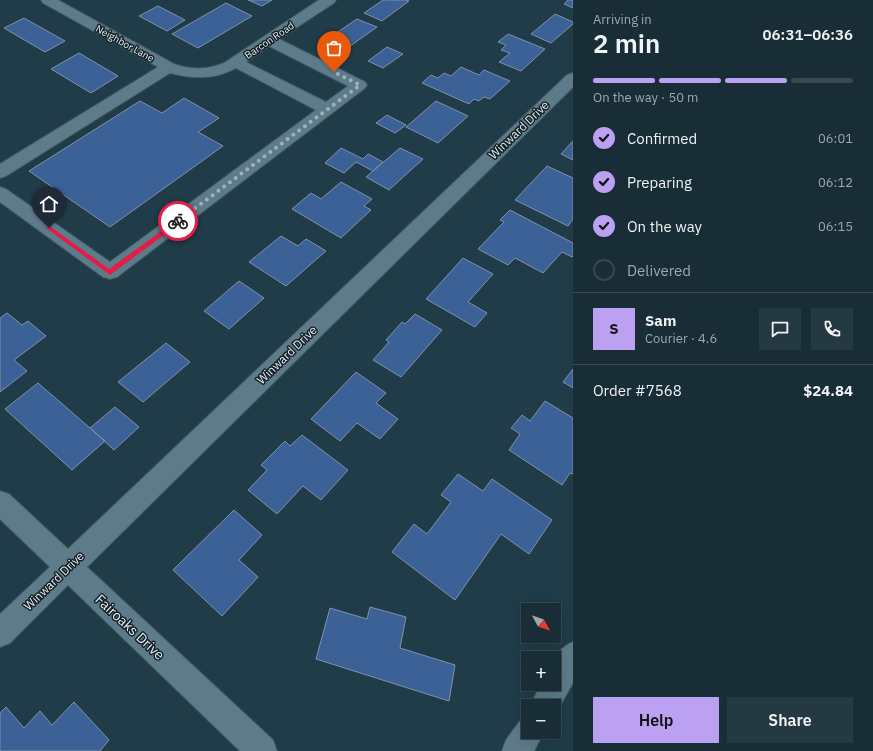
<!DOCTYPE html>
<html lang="en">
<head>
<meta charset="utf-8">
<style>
  body { margin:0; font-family:"IBM Plex Sans",sans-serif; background:#253942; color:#f1f3f6; height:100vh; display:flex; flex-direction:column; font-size:15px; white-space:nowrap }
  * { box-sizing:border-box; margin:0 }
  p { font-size:13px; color:#9fa8ad }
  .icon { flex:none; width:22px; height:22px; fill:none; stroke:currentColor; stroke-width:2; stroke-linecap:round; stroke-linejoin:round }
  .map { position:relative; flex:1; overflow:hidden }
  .side { display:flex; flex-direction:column; background:#182d36; width:300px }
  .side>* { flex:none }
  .needle { width:26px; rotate:130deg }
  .fabs { position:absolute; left:521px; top:603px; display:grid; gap:8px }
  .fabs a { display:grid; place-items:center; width:40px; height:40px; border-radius:0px; background:#182d36; box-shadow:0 4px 16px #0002,0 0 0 1px #364951; font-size:20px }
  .pin { position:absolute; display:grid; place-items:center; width:34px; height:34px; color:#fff; margin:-41px -17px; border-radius:50% 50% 50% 0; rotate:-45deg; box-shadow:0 0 4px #0007 }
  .pin .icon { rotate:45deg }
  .courier { position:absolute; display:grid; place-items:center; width:40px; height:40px; margin:-20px; border:3px solid #e11d48; border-radius:50%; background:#fff; color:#222; box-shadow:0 1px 5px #0007 }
  .head em { font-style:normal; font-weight:600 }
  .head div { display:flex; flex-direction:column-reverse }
  .head { display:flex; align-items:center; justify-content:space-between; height:68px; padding:0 20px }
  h1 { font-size:26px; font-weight:600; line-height:30px }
  .bar { display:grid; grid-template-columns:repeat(4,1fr); gap:6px 4px; align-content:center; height:48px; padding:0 20px }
  .bar i { height:5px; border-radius:3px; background:#364951 }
  .bar .active { background:#bca0f2 }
  .bar p { grid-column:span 4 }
  .line { display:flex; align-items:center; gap:10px; padding:0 20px; border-top:1px solid #364951 }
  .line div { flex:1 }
  .round { display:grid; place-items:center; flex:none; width:42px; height:42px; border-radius:0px; background:#253942 }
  ol { padding:0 20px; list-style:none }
  li { display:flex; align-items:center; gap:12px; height:44px }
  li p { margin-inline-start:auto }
  li .icon { padding:4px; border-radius:50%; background:#bca0f2; color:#111; stroke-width:4 }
  li:last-child { color:#9fa8ad }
  li i { width:22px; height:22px; border:2px solid #364951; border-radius:50% }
  .primary-button { display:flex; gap:8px; margin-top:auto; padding:8px 20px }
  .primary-button a { flex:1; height:46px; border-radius:0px; background:#bca0f2; color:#111; font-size:16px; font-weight:600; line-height:46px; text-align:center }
  .primary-button a+a { background:#253942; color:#f1f3f6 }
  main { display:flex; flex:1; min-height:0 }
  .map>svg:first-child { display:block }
</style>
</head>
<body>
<main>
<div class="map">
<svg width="573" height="751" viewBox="0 0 573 751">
  <rect width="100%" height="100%" fill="#203c48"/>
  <path fill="#3b6197" stroke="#8191a9" d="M248,0h24l-10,6z
    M383,0h23l3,1 -27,20 -18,-8z
    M568,0h5v8l-9,-4z
    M226,3l26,13 -54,32 -26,-14z
    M158,6l27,14 -18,11 -28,-15z
    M555,14l18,8v2l-22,19 -20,-9z
    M24,18l41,23 -20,11 -41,-24z
    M357,19l20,8 -31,22 -20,-9z
    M508,34l37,15 -24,22 -22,-9 11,-9 -9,-3 5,-5 -8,-3z
    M387,47l16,7 -20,14 -15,-7z
    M79,53l39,23 -27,17 -40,-24z
    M461,67l18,8 5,-5 26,11 -20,18 -6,-2 -5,4 -5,-2 -5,5 -47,-21 9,-8 7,3 6,-5 7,3z
    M184,98l35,20 -21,14 25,14 -113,81 -81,-56 111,-70 22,12z
    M436,101l32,15 -30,27 -32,-16z
    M387,115l19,10 -11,8 -19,-10z
    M573,141v19l-12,-6z
    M341,148l22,11 5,-5 15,8 -10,9 -17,-9 -12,11 -19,-10z
    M400,148l23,11 -34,31 -23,-13z
    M547,166l26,12v41l-5,7 -53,-26z
    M341,182l31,17 -8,7 7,4 -30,28 -49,-29 19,-16 10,6z
    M510,210l63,33v13l-1,1 -10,-5 -19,21 -28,-15 -7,7 -30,-16 26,-27 -4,-2z
    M281,236l17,10 8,-7 20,12 -40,35 -37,-24z
    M463,258l30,16 -25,28 19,11 -12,14 -49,-28z
    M239,281l25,17 -35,31 -25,-18z
    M7,313l15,12 6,-4 18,15 -32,24 13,11 -27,21v-74z
    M415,314l27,16 -41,47 -28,-17 16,-18 -3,-2 16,-18 3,2z
    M166,343l24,19 -47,40 -25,-20z
    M573,369v19l-10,-6z
    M356,372l30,21 -10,10 22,16 -18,20 -23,-16 -17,18 -29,-22z
    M38,383l67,58 -33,29 -67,-61z
    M545,401l28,17v56l-3,-1 -8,12 -53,-35 11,-16 -9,-6 11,-13 8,6z
    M115,407l24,20 -25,23 -24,-22z
    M302,435l46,35 -27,30 -18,-14 -26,28 -29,-24 19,-20 -6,-5 24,-24 5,5z
    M458,474l25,17 9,-12 60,41 -23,34 -28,-20 -46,66 -63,-48 22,-28 13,10 24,-32 -10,-7z
    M234,510l28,25 -23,25 19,17 -36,39 -49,-46z
    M370,607l36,10 -6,31 55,17 -6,36 -133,-42 14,-51 37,11z
    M74,702l35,38 -9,11h-100v-38l6,-6 18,21 16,-17 12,14z"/>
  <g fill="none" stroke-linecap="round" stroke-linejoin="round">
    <g stroke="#3f5863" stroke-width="2">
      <path id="minor" d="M41,0h17l116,64c17,6 33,6 50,-1l95,-63h17l-2,3 -55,36 86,43 2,3 -2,3 -248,189 -7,2 -7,-2 -103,-75v-15l6,2 104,73 206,-152 -80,-42c-21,12 -43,11 -66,5l-164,103 -6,2v-14l158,-97 -115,-64zM269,46l79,40 -22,16 -80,-40z
        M573,73v14l-486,480 186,173 4,11h-37l-172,-166 -58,58 -10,4v-33l50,-47 -50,-48v-28l9,3 59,55 499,-474z
        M573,642v41l-19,33v-10h-24l11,-22h13c0,-19 -1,-34 19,-42z
        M528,718v14h16l-10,19h-32l4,-11 13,-18z"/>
    </g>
    <use href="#minor" fill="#5e7b89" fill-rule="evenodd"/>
  </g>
  <path fill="#e11d48" d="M178,219l2,2v2l-70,52 -64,-47 5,-1 58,42z"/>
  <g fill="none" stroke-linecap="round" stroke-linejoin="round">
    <path stroke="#9db2bb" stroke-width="4" stroke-dasharray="0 7.2" d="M178,221l182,-136 -26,-13"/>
  </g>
  <g text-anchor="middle" stroke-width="3" stroke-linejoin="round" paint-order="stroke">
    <g font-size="10" fill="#e1f1f9" stroke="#152126">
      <text transform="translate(269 40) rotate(-34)" y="4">Barcon Road</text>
      <text transform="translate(125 43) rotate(29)" y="4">Neighbor Lane</text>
    </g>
    <g font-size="12" fill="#e1f1f9" stroke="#152126">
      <text transform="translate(519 130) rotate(-44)" y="4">Winward Drive</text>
      <text transform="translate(287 355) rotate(-44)" y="4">Winward Drive</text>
      <text transform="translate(54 581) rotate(-44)" y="4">Winward Drive</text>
    </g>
    <g font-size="14" fill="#e1f1f9" stroke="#152126">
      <text transform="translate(130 627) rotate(43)" y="5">Fairoaks Drive</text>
    </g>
  </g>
</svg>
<div class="fabs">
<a><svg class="needle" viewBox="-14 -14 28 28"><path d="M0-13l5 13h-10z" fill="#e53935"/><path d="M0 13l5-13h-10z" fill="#9fa8ad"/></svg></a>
<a>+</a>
<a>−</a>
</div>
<div class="pin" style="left:334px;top:72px;background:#ea580c"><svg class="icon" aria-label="bag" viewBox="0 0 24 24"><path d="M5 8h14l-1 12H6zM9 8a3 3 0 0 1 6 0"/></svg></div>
<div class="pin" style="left:49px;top:228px;background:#1f2937"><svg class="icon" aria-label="home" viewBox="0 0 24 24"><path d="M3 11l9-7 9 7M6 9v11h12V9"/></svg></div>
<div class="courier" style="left:178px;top:221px"><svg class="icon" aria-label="bike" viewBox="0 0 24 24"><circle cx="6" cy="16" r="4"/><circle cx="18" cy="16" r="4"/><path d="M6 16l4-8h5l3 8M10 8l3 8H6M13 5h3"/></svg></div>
</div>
<section class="side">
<div class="head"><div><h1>2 min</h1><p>Arriving in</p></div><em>06:31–06:36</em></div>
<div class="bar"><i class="active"></i><i class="active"></i><i class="active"></i><i></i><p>On the way · 50 m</p></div>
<ol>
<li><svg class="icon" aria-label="check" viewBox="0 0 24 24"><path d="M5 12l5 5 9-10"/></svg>Confirmed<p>06:01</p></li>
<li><svg class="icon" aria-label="check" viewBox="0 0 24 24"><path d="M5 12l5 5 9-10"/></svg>Preparing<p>06:12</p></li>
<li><svg class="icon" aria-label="check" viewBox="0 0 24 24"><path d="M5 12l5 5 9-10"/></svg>On the way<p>06:15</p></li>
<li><i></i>Delivered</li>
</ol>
<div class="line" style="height:72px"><b class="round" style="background:#bca0f2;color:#111">S</b><div><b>Sam</b><p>Courier · 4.6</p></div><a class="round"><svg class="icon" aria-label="chat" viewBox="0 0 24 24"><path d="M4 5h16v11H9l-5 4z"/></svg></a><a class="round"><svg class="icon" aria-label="phone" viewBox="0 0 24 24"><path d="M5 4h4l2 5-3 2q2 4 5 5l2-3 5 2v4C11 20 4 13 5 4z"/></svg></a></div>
<div class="line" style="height:52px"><div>Order #7568</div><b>$24.84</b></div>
<div class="primary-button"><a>Help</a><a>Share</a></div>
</section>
</main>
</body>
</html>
